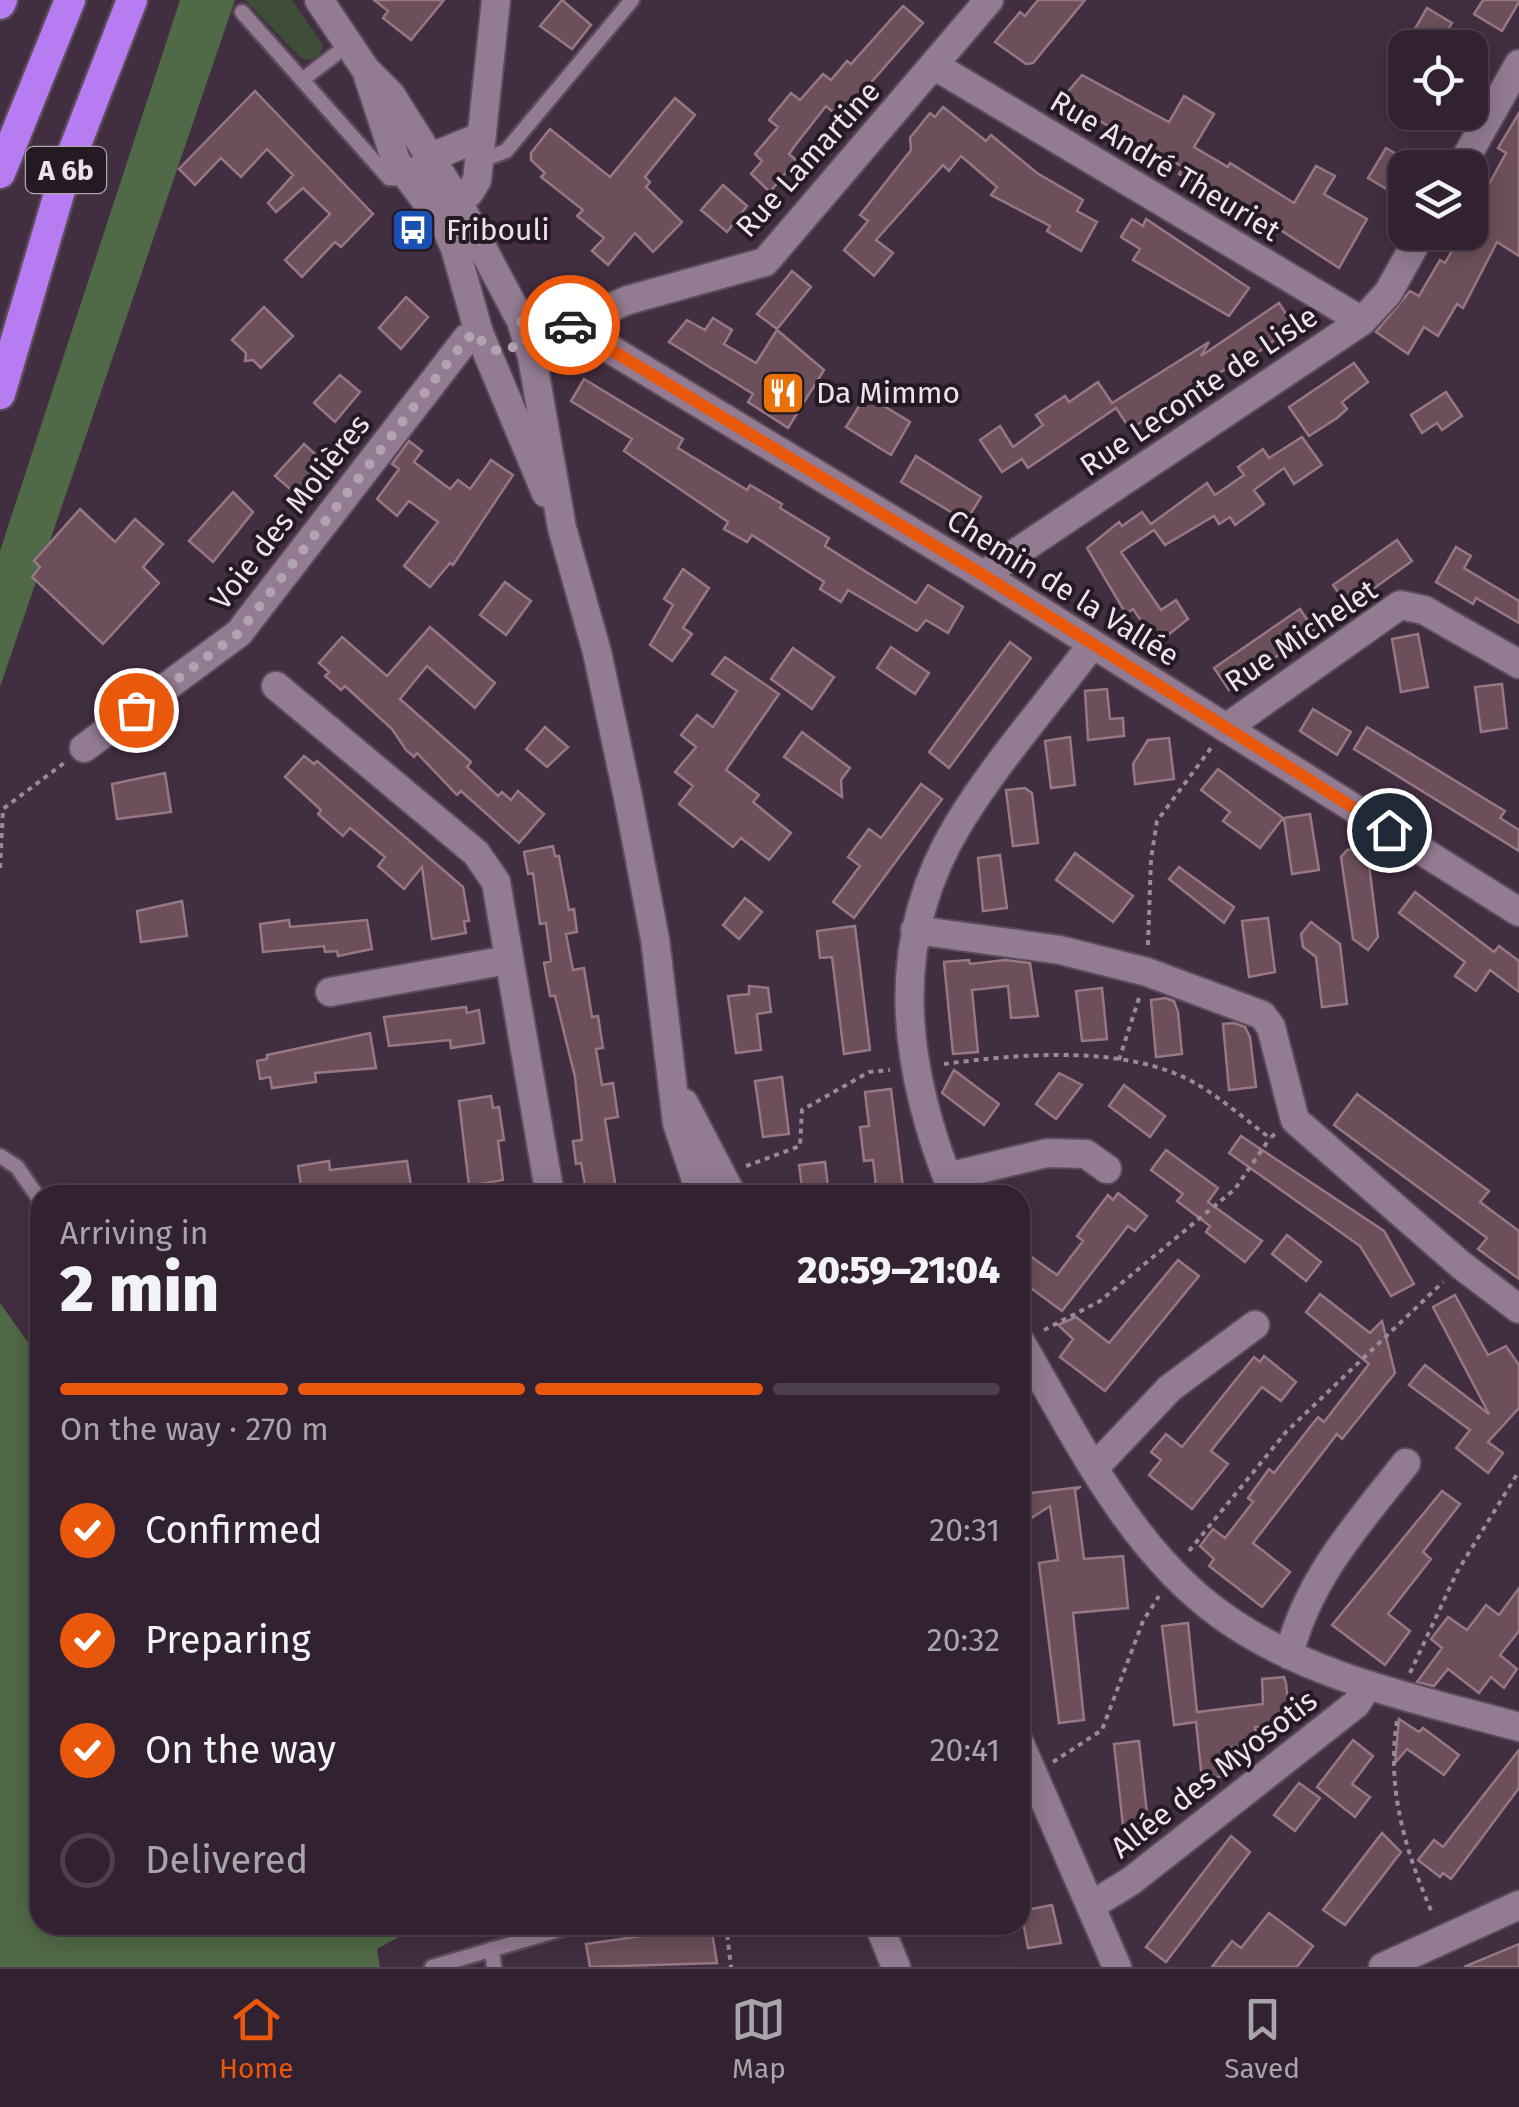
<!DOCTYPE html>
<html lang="en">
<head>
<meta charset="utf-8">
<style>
  body { margin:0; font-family:"Fira Sans",sans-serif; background:#3a2a39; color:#f1f3f6; height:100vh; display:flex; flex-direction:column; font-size:38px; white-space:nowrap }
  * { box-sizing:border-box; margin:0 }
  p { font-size:32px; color:#a8a4ab }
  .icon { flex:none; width:55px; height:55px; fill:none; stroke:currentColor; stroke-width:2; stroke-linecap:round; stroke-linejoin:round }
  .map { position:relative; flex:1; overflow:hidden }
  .details { position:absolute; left:30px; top:1185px; width:1000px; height:750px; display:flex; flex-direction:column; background:#322231; border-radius:30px; box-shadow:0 5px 25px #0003,0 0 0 2px #4d3f4d }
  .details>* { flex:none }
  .tools { position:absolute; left:1388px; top:30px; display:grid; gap:20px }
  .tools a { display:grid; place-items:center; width:100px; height:100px; border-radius:20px; background:#322231; box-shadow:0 5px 25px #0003,0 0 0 2px #4d3f4d; font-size:50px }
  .pin { position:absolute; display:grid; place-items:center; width:85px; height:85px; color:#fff; margin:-42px; border:5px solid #fff; border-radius:50%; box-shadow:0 2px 10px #0007 }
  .courier { position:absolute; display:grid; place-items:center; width:100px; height:100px; margin:-50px; border:8px solid #ea580c; border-radius:50%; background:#fff; color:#222; box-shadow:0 2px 12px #0007 }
  .overview em { font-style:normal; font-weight:800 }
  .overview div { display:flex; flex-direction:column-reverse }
  .overview { display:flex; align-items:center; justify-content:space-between; height:170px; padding:0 30px }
  h1 { font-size:65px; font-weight:800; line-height:75px }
  .bar { display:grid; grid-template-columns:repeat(4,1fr); gap:15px 10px; align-content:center; height:120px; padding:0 30px }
  .bar i { height:12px; border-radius:8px; background:#4d3f4d }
  .bar .active { background:#ea580c }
  .bar p { grid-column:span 4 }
  ol { padding:0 30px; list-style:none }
  li { display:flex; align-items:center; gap:30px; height:110px }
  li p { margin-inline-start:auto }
  li .icon { padding:10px; border-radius:50%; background:#ea580c; color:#fff; stroke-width:4 }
  li:last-child { color:#a8a4ab }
  li i { width:55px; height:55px; border:5px solid #4d3f4d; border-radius:50% }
  .dock { display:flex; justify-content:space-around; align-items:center; height:140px; border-top:2px solid #4d3f4d; background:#322231; font-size:28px; color:#a8a4ab }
  .dock a { display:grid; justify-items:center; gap:5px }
  .dock .active { color:#ea580c }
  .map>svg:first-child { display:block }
</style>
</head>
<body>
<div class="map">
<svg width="1519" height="1967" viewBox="0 0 1519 1967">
  <rect width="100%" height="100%" fill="#422e41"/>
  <path fill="#3f4e39" d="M245,0h47l31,45c-2,11 -11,17 -21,14z"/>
  <path fill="#506946" d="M180,0h55l-235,687v-136z
    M0,1303l40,56v566h381l-44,24 3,18h-380z"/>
  <path fill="#6c4f5a" stroke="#977783" stroke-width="2.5" d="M374,0h70l-33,40 -28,-22 5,-7z
    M562,0l29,25 -19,24 -32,-23z
    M1038,0h47l-52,63 -7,1 -31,-22 25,-30 5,4z
    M1483,0h36v2l-17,29 -28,-17z
    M903,6l20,17 -83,95 -14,-12 -29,37 -8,11 7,6 -26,32 -19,-18 11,-13 -7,-7 23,-27 -9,-7 22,-27 9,7 23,-26 8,6 16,-19 4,3z
    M1427,8l25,15 -15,25h-13l-15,-9z
    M1082,75l87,47 15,-26 30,18 -20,33 34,20 2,-4 64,40 22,-37 19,10 -11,18 43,25 -28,49 -100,-65 -3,3 -57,-32 4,-7 -96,-53 -22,-19z
    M255,91l118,123 -32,33 -6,-5 -33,35 -17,-17 45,-46 -27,-26 -27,24 -8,-9 25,-28 -26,-26 -26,28 -20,-19 -26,27 -16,-16z
    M675,98l20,17 -50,62 5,5 -4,5 36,35 -29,30 -18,-19 -27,32 -16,-14 12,-13 -27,-22 6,-6 -42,-33 4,-4 -14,-13v-7l19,-24 60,48z
    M943,107l43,34 5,-6 46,38 46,27 -6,11 20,11 -16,29 -34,-20 3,-5 -59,-31 6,-8 -36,-31 -12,15 -6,-6 -67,75 17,13 -19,23 -30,-26 24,-29 -8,-6 51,-65 -1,-12 20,-25 5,4z
    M1519,113v143l-22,-14 -34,66 -6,-4 -19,32 -14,-9 -16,27 -32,-22 34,-41 9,5 21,-36 5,3 18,-31h7v-13l36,-66 -8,-5z
    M1386,148l19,11v41l-37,-22z
    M723,185l24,21 -20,26 -26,-22z
    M1132,219l11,7 3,-7 103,69 -20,28 -96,-56 7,-11 -19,-12z
    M792,271l19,16 -34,42 -20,-15z
    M406,297l22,20 -27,32 -22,-21z
    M1279,303l15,23 -62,45 -3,-4 -99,62 -14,-21 -88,60 -6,-9 -20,13 -22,-32 20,-14 13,21 30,-22 -7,-10 29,-19 4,6 29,-20 14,21 97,-61 -8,14z
    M264,307l29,29 -32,32 -8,-8 -8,1 1,-8 -14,-13z
    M713,318l19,12 -8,14 32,19 21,-33 47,40 -36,58 -40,-26 5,-8 -84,-52 18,-22 18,10z
    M1354,363l14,19 -26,20 5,7 -10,9 -28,18 -20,-29z
    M340,375l20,17 -25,30 -21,-19z
    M584,379l99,60 -5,9 69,42 3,-5 32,19 -2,4 49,30 -4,8 91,57 12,-18 35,22 -15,26 -22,-13 -9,11 -69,-41 -7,12 -21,-13 4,-7 -72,-47 -5,7 -23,-13 4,-7 -104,-71 8,-12 -61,-38z
    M1446,392l16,24 -20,14 -5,-7 -15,10 -11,-18z
    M866,395l44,27 -19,33 -45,-28z
    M1302,437l20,28 -28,19 -10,-16 -30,22 10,14 -29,21 -5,-8 -11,7 -5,-8 -49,29 -11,-15 -33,22 40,58 15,-10 12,19 -31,25 -24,-35 -7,5 -39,-66 32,-26 3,4 20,-14 9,12 56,-41 8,12 29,-20 -6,-8 25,-18 6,9z
    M409,441l13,10 -8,11 36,27 8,-9 12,9 21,-29 22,15 -60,90 -3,-2 -20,24 -26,-21 34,-44 -29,-21 -12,15 -20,-17 22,-30 -7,-5z
    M304,444l22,20 -29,31 -22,-19z
    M916,456l65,41 -15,24 -65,-39z
    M233,492l20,20 -40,50 -24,-21z
    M80,509l35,33 20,-23 28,25 -20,23 16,16 -56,61 -71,-67 8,-10 -6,-6z
    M1397,540l15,21 -64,46 -15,-22z
    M1456,547l15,9 -7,12 55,33v22l-43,-25 -3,6 -37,-22z
    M683,569l26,19 -26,40 9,6 -20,27 -22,-16 23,-40 -9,-6z
    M505,582l26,19 -25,34 -26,-20z
    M1300,609l14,21 -85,60 -15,-22z
    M430,627l65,56 -20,25 -48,-42 -27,33 71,63 -4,5 31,29 4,-4 9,8 7,-9 26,23 -25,29 -58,-52 -4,4 -40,-42 -3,4 -8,-7 -14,-21 -47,-43 -4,4 -16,-14 4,-4 -10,-9 23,-26 45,39z
    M1418,634l10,53 -27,5 -9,-53z
    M1010,642l21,16 -82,110 -20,-16z
    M891,647l38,26 -14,21 -38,-26z
    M793,648l41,29 -22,32 -41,-30z
    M725,657l54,37 -53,76 33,25 -6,7 38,31 -22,27 -28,-22 -8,9 -54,-43 14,-18 -18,-14 21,-25 -15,-12 16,-20 16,12 24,-36 -25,-17z
    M1502,684l5,44 -26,4 -6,-45z
    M1107,689l3,30 13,-1 1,18 -36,4 -3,-49z
    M1313,709l38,23 -14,23 -37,-24z
    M545,727l23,20 -21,20 -21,-18z
    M1367,727l138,84 -5,7 19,12v21l-165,-102z
    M802,732l48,36 -9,12 1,17 -58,-40z
    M1070,737l5,48 -24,3 -6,-47z
    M1169,738l5,41 -39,5 -2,-20 15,-24z
    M304,756l10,8 3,-3 146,126 6,34h-5l2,12 -34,6 -10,-72 -18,22 -26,-23 7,-9 -35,-29 -7,8 -25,-22 3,-4 -36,-33z
    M1218,769l65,49 -23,30 -37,-27 7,-9 -29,-22z
    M165,773l6,39 -54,7 -5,-35z
    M921,784l21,15 -88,119 -21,-16 27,-36 -12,-9 21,-28 12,9z
    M1025,788l7,5 6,50 -25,3 -7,-56z
    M1310,814l9,56 -27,4 -8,-56z
    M553,846l2,10h4l10,54 5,-1 3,23 -11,2 7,36 11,-2 8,49 6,-1 5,32 -7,1 6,36 11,-2 5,34 -13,2 12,76h-30l-6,-32 -5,1 -3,-23 9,-1 -7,-63 -20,-81h-5l-6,-33 7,-2 -5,-38 -6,1 -7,-51 -5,1 -4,-22z
    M1367,848l11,89 -10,13 -15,-11 -12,-82 6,-7z
    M1075,853l58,43 -20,26 -57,-42z
    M1000,855l7,53 -24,3 -5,-53z
    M1179,867l55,40 -10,16 -55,-44z
    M1415,892l79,60 5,-6 20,15v31l-29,-22 -14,21 -21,-15 10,-14 -66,-49z
    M745,898l17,14 -23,27 -16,-14z
    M182,901l5,35 -46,6 -4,-31z
    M1268,918l7,54 -26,5 -7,-56z
    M289,920l1,7 77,-7 5,29 -34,7 -1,-5 -12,1 -1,-6 -61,6 -3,-28z
    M1311,922l29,22 7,60 -25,3 -6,-50 -13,-10 -2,-13z
    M855,926l15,124 -26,4 -12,-97 -12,1 -3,-27z
    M969,960l1,4 35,-4 25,3 8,53 -27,2 -3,-32 -36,4 6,62 -25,2 -9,-92z
    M749,986l19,2 3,24 -14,2 4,36 -25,3 -8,-57 21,-2z
    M1102,988l5,51 -25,2 -6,-50z
    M1165,998l9,3 4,11 4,42 -26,3 -5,-57z
    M466,1007l1,6 12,-3 5,33 -33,5 -1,-8 -61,6 -5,-29z
    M1234,1023l11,4 5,10 6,50 -27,3 -6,-66z
    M370,1033l6,35 -61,5 1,9 -44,6 -2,-11 -10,2 -3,-18 10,-2v-4z
    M954,1070l45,34 -15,21 -42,-32z
    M1059,1073l23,12 -26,34 -20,-15z
    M782,1077l7,57 -26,3 -8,-56z
    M1124,1085l41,31 -15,21 -41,-31z
    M891,1089l13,106h-27l-4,-35 -9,1 -4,-34 9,-1 -4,-34z
    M1357,1094l132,97 -9,11 39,29v48l-41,-30 9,-11 -153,-113z
    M491,1096l2,12 6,-1 5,33 -6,1 5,39 -34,6 -10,-85z
    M1241,1136l143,95 30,53 -23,12 -31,-50 -131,-93z
    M1166,1150l52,38 -10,14 54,39 -17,21 -39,-30 4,-6 -33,-25 6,-7 -32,-24z
    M329,1161l1,9 77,-9 5,31 -48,3 -1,-8 -61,5 -4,-26z
    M825,1162l4,33h-26l-4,-30z
    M1118,1193l29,23 -12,15 -7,-5 -66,85 -42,-31v-31l37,26 26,-34 -6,-5 31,-41 5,5z
    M1287,1235l34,27 -15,19 -34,-27z
    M1178,1260l21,16 -94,115 -45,-34 13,-18 -15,-14 18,-8 33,26z
    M1320,1294l50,39 12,-12 13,52 -53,66 -5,-5 -84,109 37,29 -28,35 -53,-41 5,-7 -14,-13 13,-17 12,9 28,-36 -5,-4 21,-29 5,4 44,-56 6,5 45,-58 -63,-52z
    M1455,1295l33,60 18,-9 13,19v43l-31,34 15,11 -15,20 -32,-25 14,-18 -61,-45 16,-20 64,49 -56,-107z
    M1264,1356l32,26 -15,19 -19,-14 -51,64 17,13 -36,45 -43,-34 12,-15 -10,-8 15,-18 16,13 72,-90 6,5z
    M1081,1487l-6,3 9,69 39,-3 5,52 -55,5 11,107 -25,3 -20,-160 19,-3 -8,-54 -23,15 -7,-22 11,-6z
    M1442,1491l18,13 -37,48 8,7 -43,55 22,17 -25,34 -53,-40z
    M1519,1588v43l-19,24 17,14 -13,19 -13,-11 -12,16 -31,-24 -14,17 -17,-4 25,-34 -11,-9 17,-22 19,13 19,-25 13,10z
    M1188,1623l9,89 66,-8 -1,-25 22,-2 2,6 4,40 -35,4 2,17 -34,5 3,27 -24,3 -6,-57 -22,3 -12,-99z
    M1399,1719l20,13 4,-4 36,27 -15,20 -37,-26 -12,14z
    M1353,1740l20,16 -21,28 18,13 -15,20 -38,-30z
    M1139,1741l9,82 -25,3 -9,-82z
    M1519,1750v38l-68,91 -8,-6 -3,4 -22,-17 16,-20 9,7z
    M1299,1783l21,15 -25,33 -21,-16z
    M1382,1833l19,19 -56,73 -22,-15z
    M1231,1836l19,16 -84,110 -20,-15z
    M1052,1905l9,38 -33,5 -7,-37z
    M1269,1913l44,33 -16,21h-85l20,-26 9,7z
    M711,1926l6,37 -127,4 -4,-23z
    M1519,1944v23h-55z"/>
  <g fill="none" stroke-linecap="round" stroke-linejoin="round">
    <g stroke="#5c4b5b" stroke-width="19">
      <path id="service" d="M242,12l147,166 17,1
        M302,80l47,-36
        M479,161l27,-10 126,-151
        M0,1156l17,11 23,33
        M492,1949l2,18
        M432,1967l144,-42"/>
    </g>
    <g stroke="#5c4b5b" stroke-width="32">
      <path id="minor" d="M935,66l427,255
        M1460,168l59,-104
        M418,173l11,-15 51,-21
        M438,206l31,-13 8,-13 19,-180
        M570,325l58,-25 137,-38 224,-262
        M983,575l379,-254 26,-28 34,-61
        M276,686l200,167 20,29 54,313
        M1226,728l174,-123 24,5 95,54
        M84,748l155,-115 228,-295 12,-5
        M915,930l145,20 87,22 115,43 9,12 24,93 166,145 58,44
        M330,992l178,-32
        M947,1177l100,-24 39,1 21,15
        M954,1195c-51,-126 -69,-251 5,-372 38,-62 89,-120 132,-177
        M1020,1341c55,94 110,209 201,274 87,63 197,84 298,112
        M1095,1467l75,-79 85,-63
        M1289,1655c18,-75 70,-133 117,-192
        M1092,1905l39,-24 225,-177 12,-19
        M879,1925l17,42
        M1383,1967l136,-62"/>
    </g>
    <g stroke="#5c4b5b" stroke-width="32">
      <path id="tertiary" d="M319,0l47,70 25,25 66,105 64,121 11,36 30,171 35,124 31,145 27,142 22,184 24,72
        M368,76l28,85 49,65 10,22 24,85 67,160
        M521,321l49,4 35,21 378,229 536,337
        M684,1103l48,92
        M1020,1744l97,223"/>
    </g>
    <g stroke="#5c4b5b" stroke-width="35">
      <path id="motorway" d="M0,4l2,-4
        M0,173l70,-173
        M0,394l66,-224 66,-170"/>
    </g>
    <path stroke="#9a8999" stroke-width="4" stroke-dasharray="5 5" stroke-linecap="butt" d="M0,868l3,-59 61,-46
      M1148,945l3,-86 6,-38 54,-73
      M1119,1060l20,-62
      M944,1064c75,-10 182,-20 251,19 26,15 51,37 75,55l5,-4
      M746,1166l54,-20 2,-36 67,-38 21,-2
      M1044,1330l56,-29 135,-112 35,-51
      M1189,1551l97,-119 157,-150
      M1410,1673l47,-101 62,-101
      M1397,1721c-11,68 9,132 36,194
      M1053,1762l49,-32 41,-109 16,-25
      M726,1925l5,42"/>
    <use href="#service" stroke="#937b91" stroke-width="14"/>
    <use href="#minor" stroke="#937b91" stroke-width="28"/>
    <use href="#tertiary" stroke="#937b91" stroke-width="28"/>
    <use href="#motorway" stroke="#b77cf2" stroke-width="30"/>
  </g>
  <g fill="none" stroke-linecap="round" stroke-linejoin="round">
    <path stroke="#b2a3b1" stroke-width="10" stroke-dasharray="0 18" d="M136,710l103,-77 228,-295 11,-5 5,11 17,8 27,-10 -6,-22 49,5"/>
    <path stroke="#ea580c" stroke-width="12" d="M570,325l413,250 406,255"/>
  </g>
  <defs>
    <g id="bus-square" transform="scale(2.25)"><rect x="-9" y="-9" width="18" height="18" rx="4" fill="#1a4fb4" stroke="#231a23"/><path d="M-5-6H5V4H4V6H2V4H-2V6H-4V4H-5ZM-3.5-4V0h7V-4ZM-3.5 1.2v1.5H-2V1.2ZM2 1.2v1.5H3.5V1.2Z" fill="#fff"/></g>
    <g id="restaurant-square" transform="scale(2.25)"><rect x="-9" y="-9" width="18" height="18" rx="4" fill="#e8710a" stroke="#231a23"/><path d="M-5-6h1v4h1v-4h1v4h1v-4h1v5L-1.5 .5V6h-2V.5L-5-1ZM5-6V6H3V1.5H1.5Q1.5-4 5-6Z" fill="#fff"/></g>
  </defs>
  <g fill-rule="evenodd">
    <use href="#bus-square" x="413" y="230"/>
    <use href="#restaurant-square" x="783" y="393"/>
  </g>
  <g text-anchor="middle" stroke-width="8" stroke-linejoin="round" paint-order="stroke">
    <rect fill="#231a23" stroke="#b2a6b1" stroke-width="2.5" x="26" y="147" width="80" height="46" rx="8"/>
    <g font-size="28" font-weight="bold" fill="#efe2ee">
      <text x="66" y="180">A 6b</text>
    </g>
    <g font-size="30" fill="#efe2ee" stroke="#231a23">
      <text transform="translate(808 159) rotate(-48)" y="10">Rue Lamartine</text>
      <text transform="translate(1165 166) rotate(31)" y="10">Rue André Theuriet</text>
      <text transform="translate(1199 391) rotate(-34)" y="10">Rue Leconte de Lisle</text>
      <text transform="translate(290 512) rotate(-52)" y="10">Voie des Molières</text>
      <text transform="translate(1063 588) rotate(32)" y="10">Chemin de la Vallée</text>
      <text transform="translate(1301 636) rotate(-34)" y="10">Rue Michelet</text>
      <text transform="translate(1214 1774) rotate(-38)" y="10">Allée des Myosotis</text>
    </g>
    <g font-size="30" fill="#efe2ee" stroke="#231a23" text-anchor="start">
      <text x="446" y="240">Fribouli</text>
      <text x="816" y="403">Da Mimmo</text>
    </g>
  </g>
</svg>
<div class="tools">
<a><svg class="icon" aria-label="locate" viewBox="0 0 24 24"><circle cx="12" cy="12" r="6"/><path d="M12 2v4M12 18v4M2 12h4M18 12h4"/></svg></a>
<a><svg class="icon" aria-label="layers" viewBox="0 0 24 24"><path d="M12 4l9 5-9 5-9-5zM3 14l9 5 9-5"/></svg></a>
</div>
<div class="pin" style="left:136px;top:710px;background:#ea580c"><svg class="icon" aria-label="bag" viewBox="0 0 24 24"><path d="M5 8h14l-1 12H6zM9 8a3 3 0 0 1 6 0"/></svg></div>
<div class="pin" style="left:1389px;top:830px;background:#1f2937"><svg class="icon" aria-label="home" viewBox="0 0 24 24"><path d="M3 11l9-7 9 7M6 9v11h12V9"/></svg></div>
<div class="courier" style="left:570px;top:325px"><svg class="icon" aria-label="car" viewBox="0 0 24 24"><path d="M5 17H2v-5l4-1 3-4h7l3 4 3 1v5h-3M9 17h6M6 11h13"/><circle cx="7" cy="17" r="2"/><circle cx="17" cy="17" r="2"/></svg></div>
<section class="details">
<div class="overview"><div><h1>2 min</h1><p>Arriving in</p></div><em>20:59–21:04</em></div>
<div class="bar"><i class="active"></i><i class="active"></i><i class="active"></i><i></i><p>On the way · 270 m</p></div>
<ol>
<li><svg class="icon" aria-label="check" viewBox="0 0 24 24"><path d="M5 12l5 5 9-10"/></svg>Confirmed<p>20:31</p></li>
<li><svg class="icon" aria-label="check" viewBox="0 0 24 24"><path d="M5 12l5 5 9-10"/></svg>Preparing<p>20:32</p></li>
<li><svg class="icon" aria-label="check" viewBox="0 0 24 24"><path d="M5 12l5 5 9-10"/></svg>On the way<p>20:41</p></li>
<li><i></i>Delivered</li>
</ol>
</section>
</div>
<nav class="dock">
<a class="active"><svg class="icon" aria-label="home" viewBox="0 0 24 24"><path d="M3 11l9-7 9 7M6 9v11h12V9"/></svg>Home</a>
<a><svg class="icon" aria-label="map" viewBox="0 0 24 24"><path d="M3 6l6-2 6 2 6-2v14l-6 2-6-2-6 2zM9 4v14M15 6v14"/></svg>Map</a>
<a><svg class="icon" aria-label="saved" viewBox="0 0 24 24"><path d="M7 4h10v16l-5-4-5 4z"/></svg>Saved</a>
</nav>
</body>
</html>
